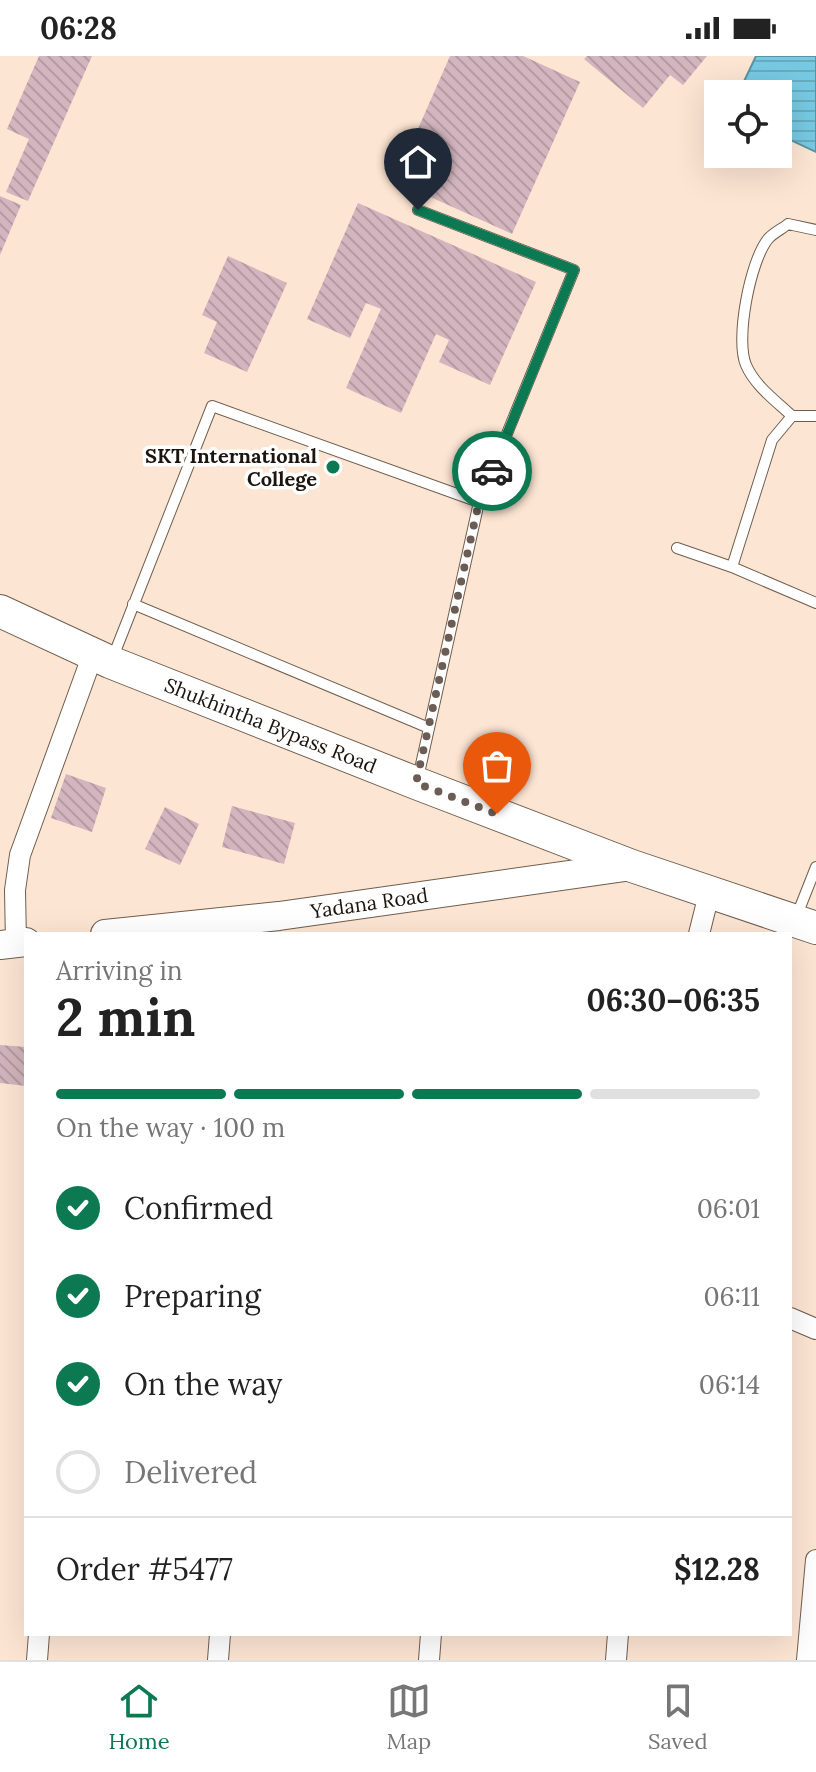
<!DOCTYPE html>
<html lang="en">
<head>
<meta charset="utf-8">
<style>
  body { margin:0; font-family:Lora,serif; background:#f2f2f2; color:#222; height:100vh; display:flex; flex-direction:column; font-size:30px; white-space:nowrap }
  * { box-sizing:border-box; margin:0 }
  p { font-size:26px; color:#767676 }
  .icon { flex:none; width:44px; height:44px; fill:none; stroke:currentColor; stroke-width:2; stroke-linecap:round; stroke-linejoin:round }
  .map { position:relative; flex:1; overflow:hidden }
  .sheet { position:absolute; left:24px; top:876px; width:768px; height:704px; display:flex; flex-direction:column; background:#fff; border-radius:0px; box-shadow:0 8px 32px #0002 }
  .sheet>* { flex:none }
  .buttons { position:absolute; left:704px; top:24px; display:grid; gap:16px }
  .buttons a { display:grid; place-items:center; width:88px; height:88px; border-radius:0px; background:#fff; box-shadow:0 8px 32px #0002; font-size:40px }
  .pin { position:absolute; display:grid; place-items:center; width:68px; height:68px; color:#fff; margin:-82px -34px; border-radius:50% 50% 50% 0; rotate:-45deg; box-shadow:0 0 8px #0007 }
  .pin .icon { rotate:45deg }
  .courier { position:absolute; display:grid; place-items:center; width:80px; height:80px; margin:-40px; border:6px solid #0c7953; border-radius:50%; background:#fff; color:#222; box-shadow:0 2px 10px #0007 }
  .summary em { font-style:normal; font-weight:700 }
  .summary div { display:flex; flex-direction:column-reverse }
  .summary { display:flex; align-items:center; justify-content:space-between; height:136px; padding:0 32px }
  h1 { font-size:52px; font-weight:700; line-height:60px }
  .bar { display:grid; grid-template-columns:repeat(4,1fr); gap:12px 8px; align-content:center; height:96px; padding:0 32px }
  .bar i { height:10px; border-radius:6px; background:#e0e0e0 }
  .bar .on { background:#0c7953 }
  .bar p { grid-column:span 4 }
  .line { display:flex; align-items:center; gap:20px; padding:0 32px; border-top:2px solid #e0e0e0 }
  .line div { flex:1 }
  ol { padding:0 32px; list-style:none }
  li { display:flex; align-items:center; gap:24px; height:88px }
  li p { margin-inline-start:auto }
  li .icon { padding:8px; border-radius:50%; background:#0c7953; color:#fff; stroke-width:4 }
  li:last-child { color:#767676 }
  li i { width:44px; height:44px; border:4px solid #e0e0e0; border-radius:50% }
  .status { display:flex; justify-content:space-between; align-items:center; height:56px; padding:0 40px; background:#fff; direction:ltr }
  .status svg { height:22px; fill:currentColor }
  .dock { display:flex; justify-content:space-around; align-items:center; height:112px; border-top:2px solid #e0e0e0; background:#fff; font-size:22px; color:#767676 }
  .dock a { display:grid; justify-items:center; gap:4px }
  .dock .on { color:#0c7953 }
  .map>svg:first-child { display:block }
</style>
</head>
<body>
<div class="status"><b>06:28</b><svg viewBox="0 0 49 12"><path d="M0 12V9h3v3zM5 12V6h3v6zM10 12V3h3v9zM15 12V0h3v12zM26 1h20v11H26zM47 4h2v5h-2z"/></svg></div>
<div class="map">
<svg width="816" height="1604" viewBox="0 0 816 1604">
  <defs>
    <pattern id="water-rules" width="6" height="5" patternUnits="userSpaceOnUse" patternTransform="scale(2)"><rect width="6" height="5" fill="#77c9e2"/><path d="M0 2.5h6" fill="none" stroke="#66acc1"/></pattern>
    <pattern id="building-back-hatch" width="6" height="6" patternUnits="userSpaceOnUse" patternTransform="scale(2)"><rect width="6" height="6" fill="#d2b5be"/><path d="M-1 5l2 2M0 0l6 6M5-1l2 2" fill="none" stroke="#b49ba2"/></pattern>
  </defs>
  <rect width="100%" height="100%" fill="#fde5d3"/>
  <path fill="url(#water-rules)" stroke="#5c93a2" stroke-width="2" d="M756,0h60v96l-38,-18v-40h-40z"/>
  <path fill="url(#building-back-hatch)" d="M39,0h53l-64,145 -22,-9 23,-53 -22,-10z
    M450,0h73l57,26 -68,152 -117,-53z
    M587,0h120l-24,29 -13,-10 -27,33 -59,-49z
    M0,140l21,9 -21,50z
    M358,147l178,79 -46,103 -51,-23 10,-22 -13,-6 -35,79 -55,-25 35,-79 -15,-6 -16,35 -43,-19z
    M228,200l59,27 -40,89 -43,-19 13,-31 -15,-7z
    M66,718l40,14 -14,44 -41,-14z
    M232,750l63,17 -11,41 -62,-17z
    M165,751l34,17 -19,41 -35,-16z
    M0,989l26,2v39l-26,-3z"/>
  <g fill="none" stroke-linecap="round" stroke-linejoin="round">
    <g stroke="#715d4d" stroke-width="12">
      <path id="service" d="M418,154l156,60 -95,232
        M792,360c-16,-15 -37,-30 -46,-51 -11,-25 4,-104 22,-126 5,-6 14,-10 20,-15l28,6
        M677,492l55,19 84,36
        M732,511l40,-127 20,-24h24
        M133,548l296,124
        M113,601l99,-251 267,96 -61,276
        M797,859l19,-48"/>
    </g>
    <g stroke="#715d4d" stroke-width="22">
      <path id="minor" d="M699,878l11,-44
        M16,887l-1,-53 5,-35 73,-201
        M790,1262l26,11
        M37,1604l2,-26
        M218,1604l2,-26
        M429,1604l2,-26
        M616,1604l2,-26
        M807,1604l9,-100"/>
    </g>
    <g stroke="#715d4d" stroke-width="30">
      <g id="secondary">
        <path id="s1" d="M105,878l174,-18 353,-50"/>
        <path d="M0,889l26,-3"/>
      </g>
    </g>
    <g stroke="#715d4d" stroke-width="34">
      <g id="primary">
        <path id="s2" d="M0,555l110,51 306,121 216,83 184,62"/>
      </g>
    </g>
    <use href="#service" stroke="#fff" stroke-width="10"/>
    <use href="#minor" stroke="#fff" stroke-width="20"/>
    <use href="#secondary" stroke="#fff" stroke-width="28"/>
    <use href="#primary" stroke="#fff" stroke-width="32"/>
  </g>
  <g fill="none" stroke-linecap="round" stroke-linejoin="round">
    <path stroke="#6b5d53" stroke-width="8" stroke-dasharray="0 14.4" d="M492,415l-13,31 -63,281 81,31"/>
    <path stroke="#0c7953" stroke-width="10" d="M418,154l156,60 -82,201"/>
  </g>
  <circle fill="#0c7953" stroke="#fff" stroke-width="3" cx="333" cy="411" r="8"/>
  <g text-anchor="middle" stroke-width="7" stroke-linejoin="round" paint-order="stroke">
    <g font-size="20" font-weight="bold" fill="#1c140e" stroke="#fff" text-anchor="end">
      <text x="317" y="407">SKT International<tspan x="317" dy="23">College</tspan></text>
    </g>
    <g font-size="20" fill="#1c140e" stroke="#fff">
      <text dy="7" stroke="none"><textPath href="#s2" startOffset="294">Shukhintha Bypass Road</textPath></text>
      <text dy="7" stroke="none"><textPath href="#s1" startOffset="266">Yadana Road</textPath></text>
    </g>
  </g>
</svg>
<div class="buttons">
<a><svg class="icon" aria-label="locate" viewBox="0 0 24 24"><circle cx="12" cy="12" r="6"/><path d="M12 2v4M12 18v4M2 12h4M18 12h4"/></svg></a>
</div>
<div class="pin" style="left:497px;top:758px;background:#ea580c"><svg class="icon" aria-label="bag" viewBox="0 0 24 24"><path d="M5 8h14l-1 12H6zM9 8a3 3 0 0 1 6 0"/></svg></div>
<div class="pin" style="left:418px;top:154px;background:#1f2937"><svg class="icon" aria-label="home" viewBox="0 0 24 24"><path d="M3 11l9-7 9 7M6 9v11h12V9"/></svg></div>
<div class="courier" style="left:492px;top:415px"><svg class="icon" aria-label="car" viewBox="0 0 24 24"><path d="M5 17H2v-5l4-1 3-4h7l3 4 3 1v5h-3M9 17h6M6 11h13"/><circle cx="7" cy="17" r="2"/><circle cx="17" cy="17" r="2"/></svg></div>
<section class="sheet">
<div class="summary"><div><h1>2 min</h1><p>Arriving in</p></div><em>06:30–06:35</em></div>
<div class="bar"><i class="on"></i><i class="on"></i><i class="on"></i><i></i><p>On the way · 100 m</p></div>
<ol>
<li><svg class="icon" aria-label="check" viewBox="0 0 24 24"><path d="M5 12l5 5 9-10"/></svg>Confirmed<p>06:01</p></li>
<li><svg class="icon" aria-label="check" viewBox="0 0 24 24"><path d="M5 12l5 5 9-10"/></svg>Preparing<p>06:11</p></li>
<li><svg class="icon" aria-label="check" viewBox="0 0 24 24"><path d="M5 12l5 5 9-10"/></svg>On the way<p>06:14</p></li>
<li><i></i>Delivered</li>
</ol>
<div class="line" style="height:104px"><div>Order #5477</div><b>$12.28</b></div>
</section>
</div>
<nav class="dock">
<a class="on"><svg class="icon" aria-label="home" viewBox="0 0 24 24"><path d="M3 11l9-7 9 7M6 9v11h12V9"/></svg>Home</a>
<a><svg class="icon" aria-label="map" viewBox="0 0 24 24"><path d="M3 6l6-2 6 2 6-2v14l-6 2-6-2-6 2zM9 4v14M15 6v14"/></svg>Map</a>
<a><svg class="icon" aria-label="saved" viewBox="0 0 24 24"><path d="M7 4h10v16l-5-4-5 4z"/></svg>Saved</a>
</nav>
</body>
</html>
